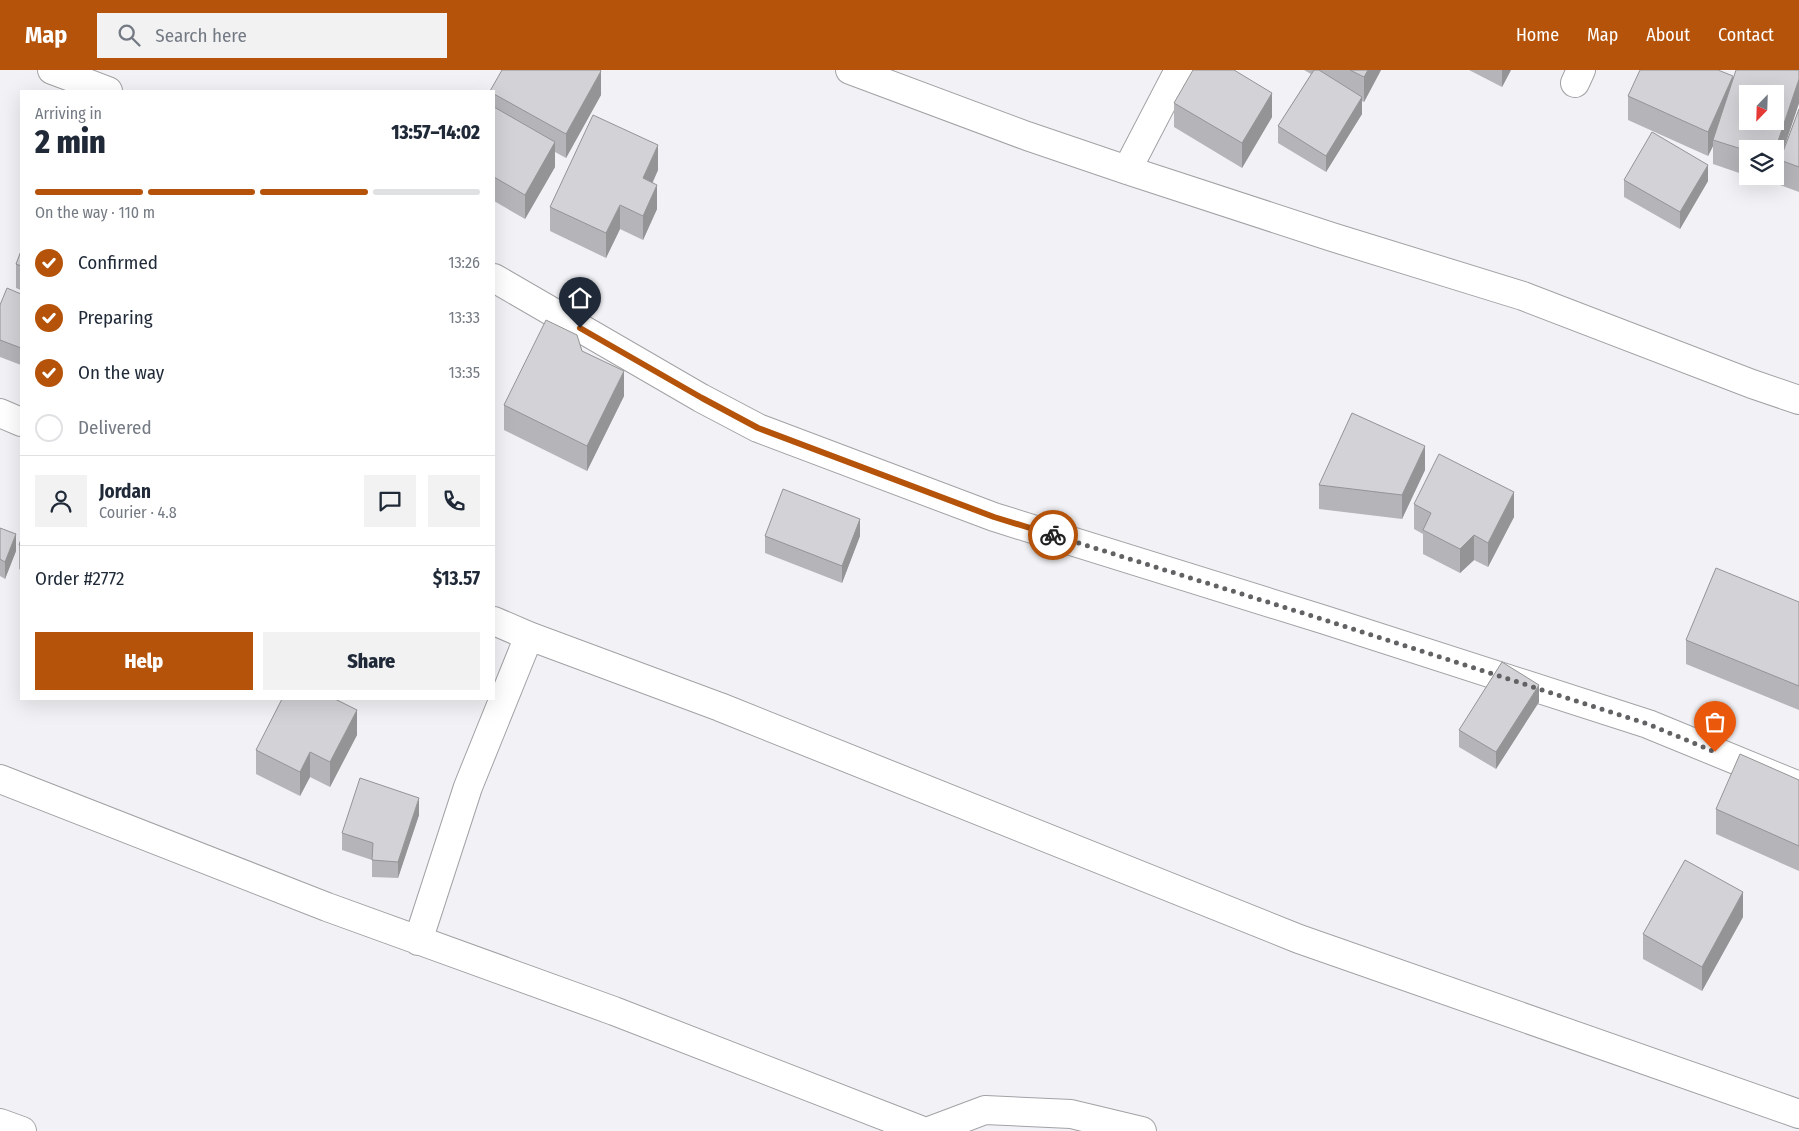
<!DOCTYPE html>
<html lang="en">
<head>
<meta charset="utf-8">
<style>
  body { margin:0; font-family:"Fira Sans Condensed",sans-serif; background:#f2f2f3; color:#1f2937; height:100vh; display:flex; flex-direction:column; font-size:19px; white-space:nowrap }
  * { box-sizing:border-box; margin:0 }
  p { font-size:16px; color:#747a83 }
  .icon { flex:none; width:28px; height:28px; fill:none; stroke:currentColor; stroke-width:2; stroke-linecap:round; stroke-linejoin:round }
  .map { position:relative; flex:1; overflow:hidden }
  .details { position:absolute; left:20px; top:20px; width:475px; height:610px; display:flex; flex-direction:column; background:#fff; border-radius:0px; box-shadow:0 5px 20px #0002 }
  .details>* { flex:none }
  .needle { width:32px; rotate:203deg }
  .controls { position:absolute; left:1739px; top:15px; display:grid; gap:10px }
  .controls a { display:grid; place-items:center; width:45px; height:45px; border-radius:0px; background:#fff; box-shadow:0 5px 20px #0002; font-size:25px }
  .pin { position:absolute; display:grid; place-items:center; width:42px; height:42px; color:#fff; margin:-51px -21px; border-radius:50% 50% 50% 0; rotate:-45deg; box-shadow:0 0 5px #0007 }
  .pin .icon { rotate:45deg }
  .courier { position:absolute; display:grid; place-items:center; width:50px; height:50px; margin:-25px; border:4px solid #b45309; border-radius:50%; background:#fff; color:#222; box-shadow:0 1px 6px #0007 }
  .summary em { font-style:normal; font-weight:800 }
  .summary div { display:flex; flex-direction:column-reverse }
  .summary { display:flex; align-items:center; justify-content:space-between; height:85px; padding:0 15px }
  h1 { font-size:32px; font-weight:800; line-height:38px }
  .bar { display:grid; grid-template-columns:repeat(4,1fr); gap:8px 5px; align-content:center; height:60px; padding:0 15px }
  .bar i { height:6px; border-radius:4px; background:#e0e1e3 }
  .bar .current { background:#b45309 }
  .bar p { grid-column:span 4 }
  .line { display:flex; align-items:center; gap:12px; padding:0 15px; border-top:1px solid #e0e1e3 }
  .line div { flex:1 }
  .round { display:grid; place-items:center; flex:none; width:52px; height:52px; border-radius:0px; background:#f2f2f3 }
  ol { padding:0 15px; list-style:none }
  li { display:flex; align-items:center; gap:15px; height:55px }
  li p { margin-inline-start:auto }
  li .icon { padding:5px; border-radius:50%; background:#b45309; color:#fff; stroke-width:4 }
  li:last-child { color:#747a83 }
  li i { width:28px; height:28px; border:2px solid #e0e1e3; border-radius:50% }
  .action { display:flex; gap:10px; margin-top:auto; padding:10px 15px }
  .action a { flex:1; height:58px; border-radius:0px; background:#b45309; color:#fff; font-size:20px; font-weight:800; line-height:58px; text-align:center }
  .action a+a { background:#f2f2f3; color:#1f2937 }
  header { display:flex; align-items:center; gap:30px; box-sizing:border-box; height:70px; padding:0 25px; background:#b45309; color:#fff }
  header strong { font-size:24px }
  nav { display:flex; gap:28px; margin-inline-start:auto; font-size:18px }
  .search { width:350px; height:45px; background:#f2f2f3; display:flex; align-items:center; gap:12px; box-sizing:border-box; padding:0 18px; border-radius:0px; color:#747a83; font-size:19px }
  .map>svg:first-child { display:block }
</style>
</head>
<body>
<header>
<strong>Map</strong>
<div class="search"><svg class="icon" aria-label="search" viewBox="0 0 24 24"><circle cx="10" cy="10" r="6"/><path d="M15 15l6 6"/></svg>Search here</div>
<nav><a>Home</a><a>Map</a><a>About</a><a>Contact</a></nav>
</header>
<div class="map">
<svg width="1799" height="1061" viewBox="0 0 1799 1061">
  <rect width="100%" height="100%" fill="#f2f2f6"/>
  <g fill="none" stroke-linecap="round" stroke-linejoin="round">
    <g stroke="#a2a2a6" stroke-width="30">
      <path id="minor" d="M52,0l56,21
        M850,0l177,66 100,34 205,67 191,59 229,88 47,16
        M1575,13l6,-13
        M1127,100l52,-100
        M494,208l207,120 57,30 236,89 331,103 323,104 151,62
        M0,343l21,9
        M494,551l35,15 191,71 579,232 500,175
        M0,709l327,128 287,104 309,120
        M418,871l50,-154 61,-151
        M0,1053l22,8
        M929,1061l56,-21 86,4 71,17"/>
    </g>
    <use href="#minor" stroke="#fff" stroke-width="28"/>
  </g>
  <path fill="#b5b5b9" d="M1304,0h77l-17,32 -2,-1v13l-36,58 -48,-29v-17l33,-52z
    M1469,0h42l-9,17z
    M1799,0v33l-17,50 17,-44v83l-19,-7v-24l-5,-12h-27v27l-35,-12v-18l-5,10 -80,-36v-24z
    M494,21l107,4 -35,63 -11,-6v15l-30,52 -31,-18z
    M1174,33l98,14 -30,51 -68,-41z
    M658,100l-5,12 4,27 -14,31 -23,-11 -14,29 -56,-27v-24z
    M1748,106h27l-3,8z
    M1624,110l84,1 -28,48 -56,-32z
    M21,181v39l-5,-2v-24z
    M21,224v71l-21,-8v-52z
    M582,281l42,45 -37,75 -83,-41v-25z
    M1425,400l-23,49 -83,-10v-24z
    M1414,434l100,13 -26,50 -14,-7 -14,13 -37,-19v-20l-9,-5z
    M0,458l16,23 -11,28 -5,-3z
    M765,466h95l-18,47 -77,-30z
    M21,469v31l-2,-1v-24z
    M1799,532v108l-113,-46v-24z
    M1539,632l-43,67 -37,-22v-17z
    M357,665l-27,52 -20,-10 -10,19 -44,-22v-24z
    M1799,710v91l-83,-37v-25z
    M419,745l-21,63 -26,-1v-17l-30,-10v-17z
    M1743,847l-41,74 -59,-32v-25z"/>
  <path fill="#949496" d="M1368,0h13l-17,32v-25z
    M1502,0h9l-9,17z
    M601,1v24l-35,63v-24z
    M1733,6v25l-20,39v6l-5,10v-24z
    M1799,9v24l-24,72v-25z
    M1272,23v24l-30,51v-25z
    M1362,27v17l-36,58v-16z
    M555,72v25l-30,52v-24z
    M658,75v25l-15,33v-25z
    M1708,95v16l-28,48v-17z
    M1772,106h3l-3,8z
    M657,115v24l-14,31v-24z
    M620,135v24l-14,29v-25z
    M624,301v25l-37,75v-25z
    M1425,376v24l-23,49v-24z
    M1514,422v25l-26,50v-24z
    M860,449v17l-18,47v-17z
    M16,464v17l-11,28v-17z
    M1474,465v25l-14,13v-24z
    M1539,615v17l-43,67v-17z
    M357,640v25l-27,52v-25z
    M310,682v25l-10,19v-24z
    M419,728v17l-21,63v-16z
    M1743,822v25l-41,74v-24z"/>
  <path fill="#d3d3d7" stroke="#949496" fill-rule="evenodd" d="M502,0h98l1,1 -35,63 -72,-40v-3h-4z
    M1193,0h41l38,23 -30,50 -68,-40z
    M1314,0h5l43,27 -36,59 -48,-30z
    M1350,0h18l-4,7z
    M1640,0h78l15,6 -25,56 -80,-36z
    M1736,0h63v9l-24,71v-1h-27v2l-35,-11zM1748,24h27v27h-27z
    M494,37l61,35 -30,53 -31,-18z
    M1799,39v58l-19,-7z
    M593,45l65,30 -15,33 14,7 -14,31 -23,-11 -14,28 -56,-26z
    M1652,62l56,33 -28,47 -56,-32z
    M21,181v15l-5,-2z
    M7,218l14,6v54l-21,-8v-35z
    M546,250l31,15 5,16 42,20 -37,75 -83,-41z
    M1352,343l73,33 -23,49 -83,-10z
    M1439,384l75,38 -26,51 -14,-8 -14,14 -37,-19 8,-17 -17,-9z
    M783,419l77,30 -18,47 -77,-30z
    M0,458l16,6 -11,28 -5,-3z
    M21,469v7l-2,-1z
    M1716,498l83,34v84l-113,-46z
    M1502,592l37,23 -43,67 -37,-22z
    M282,629h53l22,11 -27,52 -20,-10 -10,20 -44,-22z
    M1740,684l59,26v66l-83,-37z
    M360,708l59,20 -21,64 -26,-2 1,-17 -31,-10z
    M1685,790l58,32 -41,75 -59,-33z"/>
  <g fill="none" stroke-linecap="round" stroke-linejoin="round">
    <path stroke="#626264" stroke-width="5" stroke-dasharray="0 9" d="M1053,465l272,85 323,104 67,28"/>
    <path stroke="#b45309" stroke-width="6" d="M580,258l122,70 56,30 236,89 59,18"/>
  </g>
</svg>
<div class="controls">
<a><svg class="needle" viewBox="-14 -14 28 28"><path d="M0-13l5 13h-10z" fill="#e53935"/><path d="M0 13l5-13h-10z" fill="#747a83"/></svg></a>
<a><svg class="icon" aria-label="layers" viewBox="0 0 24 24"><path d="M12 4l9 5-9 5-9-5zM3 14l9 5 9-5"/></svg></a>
</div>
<div class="pin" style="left:1715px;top:682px;background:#ea580c"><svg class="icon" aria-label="bag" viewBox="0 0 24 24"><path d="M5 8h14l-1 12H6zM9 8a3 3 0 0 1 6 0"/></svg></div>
<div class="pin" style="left:580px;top:258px;background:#1f2937"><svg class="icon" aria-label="home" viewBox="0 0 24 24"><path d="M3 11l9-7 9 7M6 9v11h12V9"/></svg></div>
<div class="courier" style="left:1053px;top:465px"><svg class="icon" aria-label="bike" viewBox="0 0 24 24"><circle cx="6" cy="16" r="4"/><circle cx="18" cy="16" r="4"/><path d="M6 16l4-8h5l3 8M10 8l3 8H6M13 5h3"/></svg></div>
<section class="details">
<div class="summary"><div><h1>2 min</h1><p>Arriving in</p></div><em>13:57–14:02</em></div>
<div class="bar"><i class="current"></i><i class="current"></i><i class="current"></i><i></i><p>On the way · 110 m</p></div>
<ol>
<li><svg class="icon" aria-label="check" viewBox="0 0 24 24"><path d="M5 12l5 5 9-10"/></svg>Confirmed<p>13:26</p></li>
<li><svg class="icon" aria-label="check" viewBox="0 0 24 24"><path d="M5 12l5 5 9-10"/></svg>Preparing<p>13:33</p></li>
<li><svg class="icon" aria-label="check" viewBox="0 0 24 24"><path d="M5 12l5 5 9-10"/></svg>On the way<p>13:35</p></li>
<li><i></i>Delivered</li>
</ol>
<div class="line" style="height:90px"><a class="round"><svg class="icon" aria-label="person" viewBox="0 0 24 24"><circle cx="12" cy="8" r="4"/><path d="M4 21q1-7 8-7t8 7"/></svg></a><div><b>Jordan</b><p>Courier · 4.8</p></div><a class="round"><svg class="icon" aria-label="chat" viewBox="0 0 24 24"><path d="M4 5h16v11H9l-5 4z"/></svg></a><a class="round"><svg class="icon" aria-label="phone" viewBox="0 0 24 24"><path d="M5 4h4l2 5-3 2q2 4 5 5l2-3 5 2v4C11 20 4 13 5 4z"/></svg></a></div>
<div class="line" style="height:65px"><div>Order #2772</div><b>$13.57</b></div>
<div class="action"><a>Help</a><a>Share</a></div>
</section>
</div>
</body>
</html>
